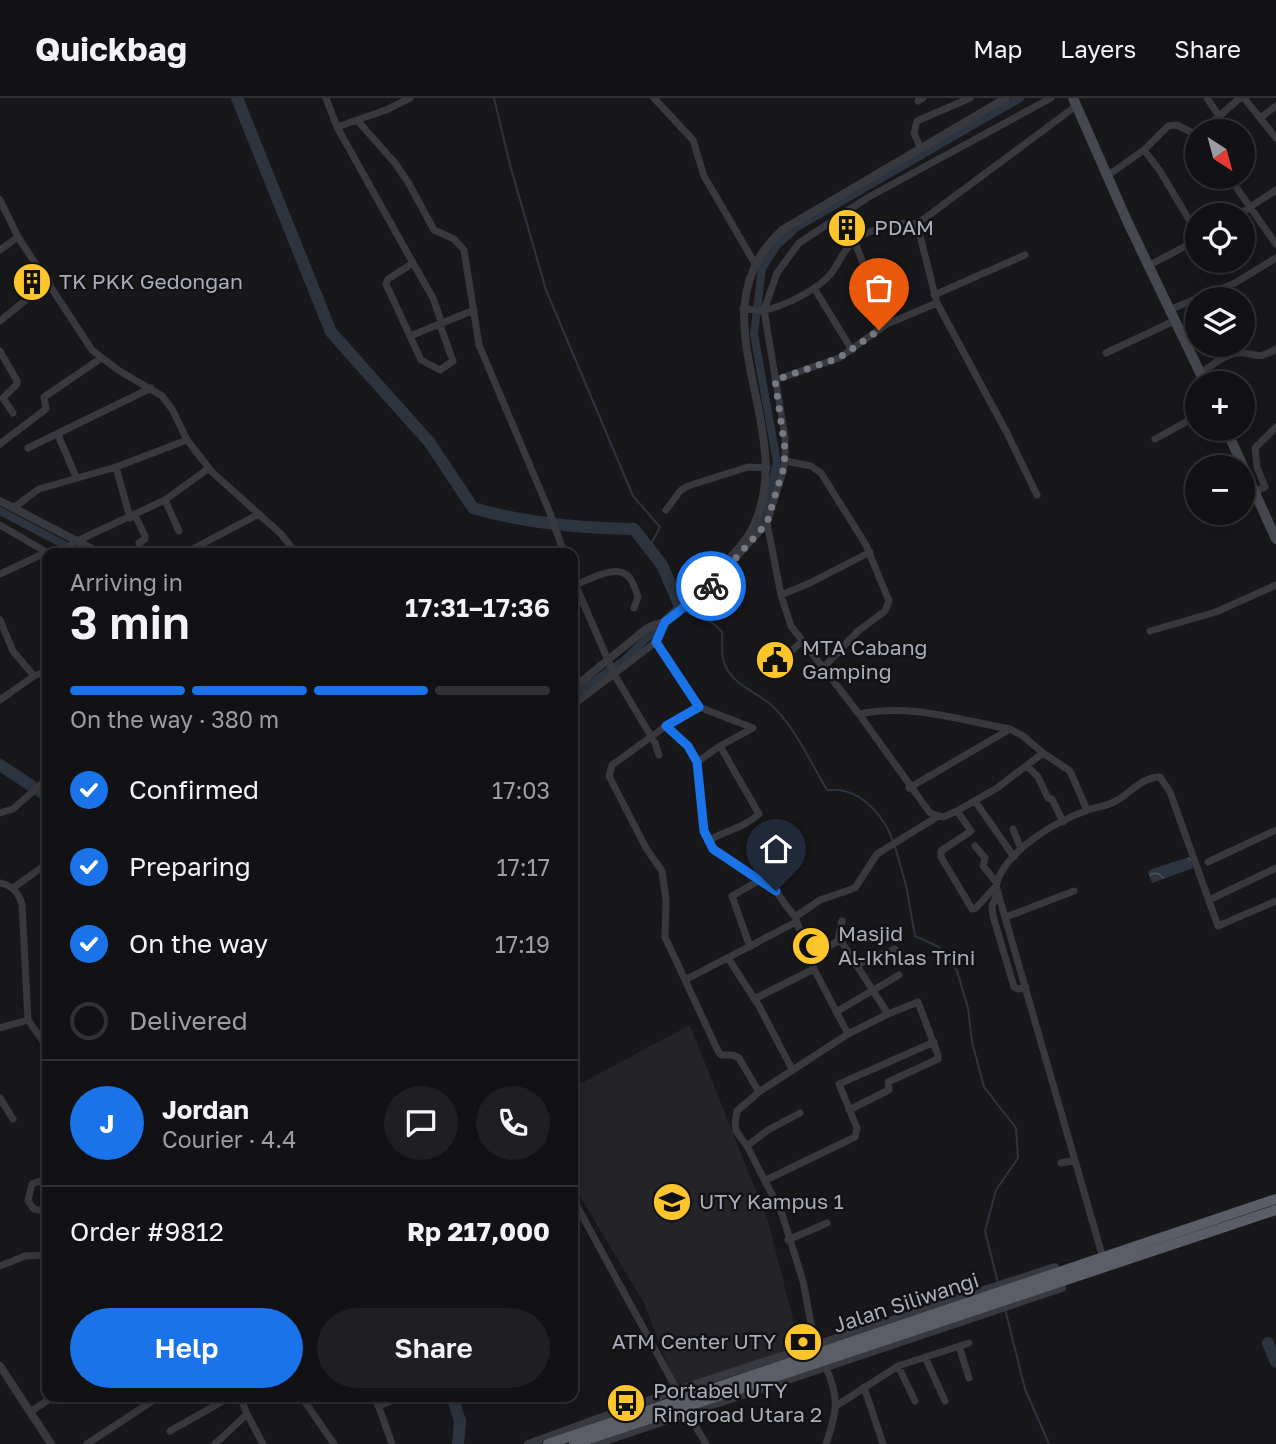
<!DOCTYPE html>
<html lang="en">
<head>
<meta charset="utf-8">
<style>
  body { margin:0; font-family:"Golos Text",sans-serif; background:#1f1f22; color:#f1f3f6; height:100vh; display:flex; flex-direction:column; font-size:26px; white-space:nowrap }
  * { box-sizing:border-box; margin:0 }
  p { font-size:23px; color:#9c9da0 }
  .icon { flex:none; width:38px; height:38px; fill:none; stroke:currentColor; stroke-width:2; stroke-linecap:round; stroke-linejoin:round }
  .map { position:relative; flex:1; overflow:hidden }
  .panel { position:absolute; left:42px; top:450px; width:536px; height:854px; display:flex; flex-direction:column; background:#121114; border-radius:14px; box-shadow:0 4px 18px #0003,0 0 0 2px #313134 }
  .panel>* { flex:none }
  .needle { width:46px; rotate:144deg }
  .buttons { position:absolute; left:1185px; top:21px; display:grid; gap:14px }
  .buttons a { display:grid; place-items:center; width:70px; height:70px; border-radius:50%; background:#121114; box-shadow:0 4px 18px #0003,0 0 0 2px #313134; font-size:35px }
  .pin { position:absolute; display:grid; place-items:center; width:60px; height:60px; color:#fff; margin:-72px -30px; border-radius:50% 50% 50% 0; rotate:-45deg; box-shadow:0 0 7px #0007 }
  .pin .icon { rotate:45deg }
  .courier { position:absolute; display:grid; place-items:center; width:70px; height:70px; margin:-35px; border:5px solid #1a73e8; border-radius:50%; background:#fff; color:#222; box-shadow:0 2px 9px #0007 }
  .headline em { font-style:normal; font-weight:600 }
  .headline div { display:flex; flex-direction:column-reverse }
  .headline { display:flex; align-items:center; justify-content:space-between; height:119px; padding:0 28px }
  h1 { font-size:46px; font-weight:600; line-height:52px }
  .bar { display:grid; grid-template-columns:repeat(4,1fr); gap:10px 7px; align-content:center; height:84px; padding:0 28px }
  .bar i { height:9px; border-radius:5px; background:#313134 }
  .bar .on { background:#1a73e8 }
  .bar p { grid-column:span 4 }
  .line { display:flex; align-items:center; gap:18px; padding:0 28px; border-top:2px solid #313134 }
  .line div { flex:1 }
  .round { display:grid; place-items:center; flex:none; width:74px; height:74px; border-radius:37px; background:#1f1f22 }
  ol { padding:0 28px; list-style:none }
  li { display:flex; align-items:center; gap:21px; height:77px }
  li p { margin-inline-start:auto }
  li .icon { padding:7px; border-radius:50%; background:#1a73e8; color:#fff; stroke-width:4 }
  li:last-child { color:#9c9da0 }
  li i { width:38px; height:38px; border:4px solid #313134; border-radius:50% }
  .button { display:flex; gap:14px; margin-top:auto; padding:14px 28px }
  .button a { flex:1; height:80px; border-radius:42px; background:#1a73e8; color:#fff; font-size:28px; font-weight:600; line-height:80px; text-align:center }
  .button a+a { background:#1f1f22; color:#f1f3f6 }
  header { display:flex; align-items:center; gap:42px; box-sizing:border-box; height:98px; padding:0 35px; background:#121114; border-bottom:2px solid #313134 }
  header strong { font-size:33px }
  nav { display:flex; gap:38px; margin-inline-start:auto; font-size:24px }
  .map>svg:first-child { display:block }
</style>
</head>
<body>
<header>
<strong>Quickbag</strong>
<nav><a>Map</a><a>Layers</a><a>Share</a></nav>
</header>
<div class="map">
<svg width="1276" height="1346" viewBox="0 0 1276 1346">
  <defs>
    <pattern id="water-waves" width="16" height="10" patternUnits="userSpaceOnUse" patternTransform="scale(1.75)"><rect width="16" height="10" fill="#2c353f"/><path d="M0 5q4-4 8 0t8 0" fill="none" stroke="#485059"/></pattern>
  </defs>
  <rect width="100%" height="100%" fill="#18171a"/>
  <path fill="#242327" d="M690,927l78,196 33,129 -124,40 -33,-87 -72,-120v-95z"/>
  <path fill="url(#water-waves)" d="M1190,759l3,11 -41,15 -4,-11 4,-3z"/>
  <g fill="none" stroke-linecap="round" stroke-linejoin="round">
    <path stroke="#2c353f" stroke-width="2" d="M494,0l16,67 36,125 87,206 27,31 -11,21
      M686,514l27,11 9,9c1,13 -2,26 5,37 9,16 28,23 42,34 24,20 42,60 58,87 5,0 11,-1 17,1 22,4 43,30 49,51
      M895,749l11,38 9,51 24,11 18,24 11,37 4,34 12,45 32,41 2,30 -22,32 -11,41 13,52
      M1005,1211l20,80 24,55"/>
    <path stroke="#2c353f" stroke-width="8" d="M0,413l80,42
      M754,433l14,-29 9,-40 -23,-128 8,-66 15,-23 20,-18 223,-129
      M572,598l50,-34 62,-60"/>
    <path stroke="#2c353f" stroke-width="12" d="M237,0l94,234 99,111 43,65c51,15 107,20 161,21l28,36 18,41
      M0,667l47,31
      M1268,1245l8,19
      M452,1298l8,25 -2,23"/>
    <path stroke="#38393f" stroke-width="7" d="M326,0l11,29 76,136 -25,16 -2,5 24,52 64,-26
      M410,0l-24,12 -29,10 38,43 13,19 26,48 20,9 10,11 15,95 71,168 14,40
      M654,0l39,42 11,36 50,86
      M1207,0l12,18
      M1244,0l32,40
      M918,3l5,-3
      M1260,20l16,-12
      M337,29l20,-7
      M1202,33l38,-33
      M920,49l-6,-14 3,-12 53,-23
      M1144,52l16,21 37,62
      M1107,78l37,-26 24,-24 9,-1 20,10
      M1229,79l47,67
      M0,102l18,37 74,113 26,20 44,26 10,13 15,31 25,32 69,62 15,19
      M1238,117l38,-25
      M854,142l33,84
      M0,152l18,-13
      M413,165l20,35 9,26
      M1148,168l49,-26
      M814,190l38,62
      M934,197l91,-40
      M937,205l70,130 30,62
      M743,211c7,0 15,2 22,1 20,-4 47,-18 62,-32 9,-8 13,-21 21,-31 13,-17 49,-26 69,-23
      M1169,212l66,-27 41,-25
      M0,223l49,-40
      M410,238l11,24 19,10 13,-9 -13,-36
      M0,253l17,30v3l-14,14 10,15
      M1106,255l68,-32
      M1200,275c10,-6 24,-18 36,-20 18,-2 20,9 40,-4
      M775,282l64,-22 48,-34 50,-21 -20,-79 159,-118
      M58,337l18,42
      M1155,341l42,-23
      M0,346l46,-35 -2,-12 56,-38
      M28,350l123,-60
      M785,363l26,5 10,7 45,72 23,56 -4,10 -27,20 -35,37
      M116,369l14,51
      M1254,394l11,-5 -8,-20 -2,-19 21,-21
      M165,402l14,31
      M13,410l26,-19 77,-22 71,-27
      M666,412l14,-19 8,-5 60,-19 19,1
      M135,417l10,21v3l-6,4 3,10
      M767,425l14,72 10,31 68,88 71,99 13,4 14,-6 40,-23 46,-35 27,18 17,39
      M0,427l48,28
      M77,443l88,-41 44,-32
      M67,455l7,-13
      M185,455l74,-39
      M0,476l47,-22
      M572,479l42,97 41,69 4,12
      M575,487c14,-5 41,-22 54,-8 4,4 7,14 9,20l-4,11
      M781,497l29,-12 60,-31
      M694,500l16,-11 57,-64 15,-48 3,-14v-24l-21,-127 13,-37 22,-30 68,-45 184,-100
      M0,522l13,31 21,25 13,-5
      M1150,533l66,-19 60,-27
      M656,544l43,65 54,21 -33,18
      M770,574l32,-31
      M0,602l34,-24
      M572,608l84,-64 9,-20
      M859,616c51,-11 100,6 151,15l-101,59
      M666,628l33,-19
      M1010,631l13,7 20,17
      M697,664l23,-16 39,68c-15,14 -35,17 -51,27
      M1027,668l11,11 10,21 4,1 11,23
      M975,703l39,56
      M957,713l14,20 -30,20v6l31,52 4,-1 20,-22
      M0,715l13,-4 34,-30
      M1013,731l8,20
      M975,748l10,12 -2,8 14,17
      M1208,764l68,-32
      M0,785c13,3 18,9 22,21l6,116 19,27
      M13,790l32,-23
      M998,794l-6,14 1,10 21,71 4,2 8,-2
      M1209,802l67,-32
      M795,819l25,-17 35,-12 22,-34 60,-37
      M1006,819l68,-26
      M838,842l4,-19
      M750,849l-18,-51 28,-16
      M728,860l31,48 33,63
      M810,861l26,-17 5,-1 47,73
      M856,867l39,-16
      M685,882l111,-58
      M754,901l60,-30
      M836,914l63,-37
      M0,930l28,-8
      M848,936l40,-20 30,-12 20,53v4l-50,23 1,8 -40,20
      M759,994l89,-58 -34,-65 -19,-52 -10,-13 -9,-13 -63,-42 -9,-18 -7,-69 -9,-16 -22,-20 -54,39 -3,11 37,72 16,23 4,29 -1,37 53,114 3,4h12l6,3 20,34 -22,19 -2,11 1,9 11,15 35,68 21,67 12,64
      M0,1000l13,21
      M747,1048l21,-16 32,-17
      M1061,1065l14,-3
      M766,1082l89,-43 2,-9 -18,-44 95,-42
      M47,1086l-7,-3 -8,3 -4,17 6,8 13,3
      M572,1099l105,193
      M788,1142l39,-17
      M1103,1160l-107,-372c8,-35 60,-65 92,-76 9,-3 18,-4 26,-8 16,-8 27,-25 46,-25l10,15 48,134 58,-25
      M0,1168l25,-10 22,-1
      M959,1248l10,32
      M925,1259l20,44
      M825,1268c15,31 12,46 1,78
      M898,1268l17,35
      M864,1289l19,57
      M301,1298l33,48
      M375,1298l17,48
      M378,1308l27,-10
      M836,1308l62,-40 71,-23
      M30,1314l24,-16
      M687,1314l19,32
      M247,1316l16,30
      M170,1333l62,-35
      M87,1346l73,-48
      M215,1346l32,-30 -7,-18"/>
    <path stroke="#38393f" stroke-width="8" d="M0,403l100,52
      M572,591l74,-60c7,-5 15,-5 22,-9 10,-6 25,-19 28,-30 19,-19 45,-38 57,-63 48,-100 -63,-212 29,-297l224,-132
      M0,1268l51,78
      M528,1346l149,-54 378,-123
      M596,1346l466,-156"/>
    <path stroke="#46484f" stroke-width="10" d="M1073,0l55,125 77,160
      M1226,331l50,110"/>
    <path stroke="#5c5e67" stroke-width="10" d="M548,1346l728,-245
      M574,1346l702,-234"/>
  </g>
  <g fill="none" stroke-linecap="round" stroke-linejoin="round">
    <path stroke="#767882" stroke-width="7" stroke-dasharray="0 12.6" d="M711,488l56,-63 7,-24 10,-32 1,-18 -10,-69 64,-22 40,-28"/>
    <path stroke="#1a73e8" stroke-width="9" d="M711,488l-46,36 -9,20 43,65 -33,19 22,20 9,16 7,69 9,18 63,42"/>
  </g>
  <defs>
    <g id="building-disc" transform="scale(2.0125)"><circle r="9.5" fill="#fdc52c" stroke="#131215"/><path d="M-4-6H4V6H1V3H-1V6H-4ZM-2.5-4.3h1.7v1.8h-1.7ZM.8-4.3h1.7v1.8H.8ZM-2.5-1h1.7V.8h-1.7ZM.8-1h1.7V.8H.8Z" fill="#111"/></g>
    <g id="civic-disc" transform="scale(2.0125)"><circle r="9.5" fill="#fdc52c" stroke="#131215"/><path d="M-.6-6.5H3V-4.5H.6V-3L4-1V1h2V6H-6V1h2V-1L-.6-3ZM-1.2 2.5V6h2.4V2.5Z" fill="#111"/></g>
    <g id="mosque-disc" transform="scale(2.0125)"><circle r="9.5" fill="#fdc52c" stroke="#131215"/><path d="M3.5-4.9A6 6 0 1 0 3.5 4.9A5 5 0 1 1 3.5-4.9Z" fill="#111"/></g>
    <g id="university-disc" transform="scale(2.0125)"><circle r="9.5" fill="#fdc52c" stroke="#131215"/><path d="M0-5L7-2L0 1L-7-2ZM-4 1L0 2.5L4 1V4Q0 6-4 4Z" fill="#111"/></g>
    <g id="bank-disc" transform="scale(2.0125)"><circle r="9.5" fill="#fdc52c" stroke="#131215"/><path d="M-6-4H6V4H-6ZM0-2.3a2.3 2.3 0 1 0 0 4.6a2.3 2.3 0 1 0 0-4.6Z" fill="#111"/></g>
    <g id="bus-disc" transform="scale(2.0125)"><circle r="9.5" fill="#fdc52c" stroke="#131215"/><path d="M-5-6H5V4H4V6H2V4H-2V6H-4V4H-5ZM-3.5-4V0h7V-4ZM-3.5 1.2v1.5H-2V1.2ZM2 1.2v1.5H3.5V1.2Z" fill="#111"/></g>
  </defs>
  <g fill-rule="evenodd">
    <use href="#building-disc" x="847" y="130"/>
    <use href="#building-disc" x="32" y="184"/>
    <use href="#civic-disc" x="775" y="562"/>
    <use href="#mosque-disc" x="811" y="848"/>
    <use href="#university-disc" x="672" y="1104"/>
    <use href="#bank-disc" x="803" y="1244"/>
    <use href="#bus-disc" x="626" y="1305"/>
  </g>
  <g text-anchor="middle" stroke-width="5" stroke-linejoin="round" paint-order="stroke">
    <g font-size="21" fill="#a9adba" stroke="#131215" text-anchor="start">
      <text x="874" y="137">PDAM</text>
      <text x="59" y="191">TK PKK Gedongan</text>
      <text x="802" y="557">MTA Cabang<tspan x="802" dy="24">Gamping</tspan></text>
      <text x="838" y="843">Masjid<tspan x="838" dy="24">Al-Ikhlas Trini</tspan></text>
      <text x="699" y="1111">UTY Kampus 1</text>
      <text x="776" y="1251" text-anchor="end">ATM Center UTY</text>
      <text x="653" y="1300">Portabel UTY<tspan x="653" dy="24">Ringroad Utara 2</tspan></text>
    </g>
    <g font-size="21" fill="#a9adba" stroke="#131215">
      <text transform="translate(906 1205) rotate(-18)" y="7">Jalan Siliwangi</text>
    </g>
  </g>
</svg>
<div class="buttons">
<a><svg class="needle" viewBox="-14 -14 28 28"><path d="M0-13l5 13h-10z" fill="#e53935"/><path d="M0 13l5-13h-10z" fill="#9c9da0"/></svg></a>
<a><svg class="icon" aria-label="locate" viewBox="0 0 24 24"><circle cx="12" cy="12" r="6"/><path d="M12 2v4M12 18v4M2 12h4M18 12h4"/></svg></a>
<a><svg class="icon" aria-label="layers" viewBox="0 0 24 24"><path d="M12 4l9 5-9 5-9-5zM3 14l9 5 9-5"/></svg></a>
<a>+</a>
<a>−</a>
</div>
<div class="pin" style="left:879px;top:232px;background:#ea580c"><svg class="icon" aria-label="bag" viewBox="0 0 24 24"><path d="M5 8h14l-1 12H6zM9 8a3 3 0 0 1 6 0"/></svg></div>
<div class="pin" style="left:776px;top:793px;background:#1f2937"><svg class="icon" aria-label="home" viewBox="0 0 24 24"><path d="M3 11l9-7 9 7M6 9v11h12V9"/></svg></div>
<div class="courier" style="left:711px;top:488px"><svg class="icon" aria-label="bike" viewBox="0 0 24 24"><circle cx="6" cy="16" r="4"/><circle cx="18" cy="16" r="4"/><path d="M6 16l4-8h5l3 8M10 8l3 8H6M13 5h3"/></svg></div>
<section class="panel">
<div class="headline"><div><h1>3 min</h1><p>Arriving in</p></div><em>17:31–17:36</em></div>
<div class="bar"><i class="on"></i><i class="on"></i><i class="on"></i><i></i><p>On the way · 380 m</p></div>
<ol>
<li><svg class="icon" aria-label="check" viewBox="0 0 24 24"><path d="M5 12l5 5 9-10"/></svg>Confirmed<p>17:03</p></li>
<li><svg class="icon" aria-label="check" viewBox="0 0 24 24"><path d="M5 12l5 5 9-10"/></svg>Preparing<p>17:17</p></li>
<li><svg class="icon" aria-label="check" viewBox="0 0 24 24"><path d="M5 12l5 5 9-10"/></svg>On the way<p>17:19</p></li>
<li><i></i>Delivered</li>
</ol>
<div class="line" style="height:126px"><b class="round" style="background:#1a73e8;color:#fff">J</b><div><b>Jordan</b><p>Courier · 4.4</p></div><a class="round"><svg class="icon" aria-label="chat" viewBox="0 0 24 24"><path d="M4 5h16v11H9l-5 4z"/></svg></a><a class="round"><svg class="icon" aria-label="phone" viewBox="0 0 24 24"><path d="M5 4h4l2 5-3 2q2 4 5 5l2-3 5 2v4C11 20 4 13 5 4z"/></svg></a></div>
<div class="line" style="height:91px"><div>Order #9812</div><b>Rp 217,000</b></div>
<div class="button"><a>Help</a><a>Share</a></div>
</section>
</div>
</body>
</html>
